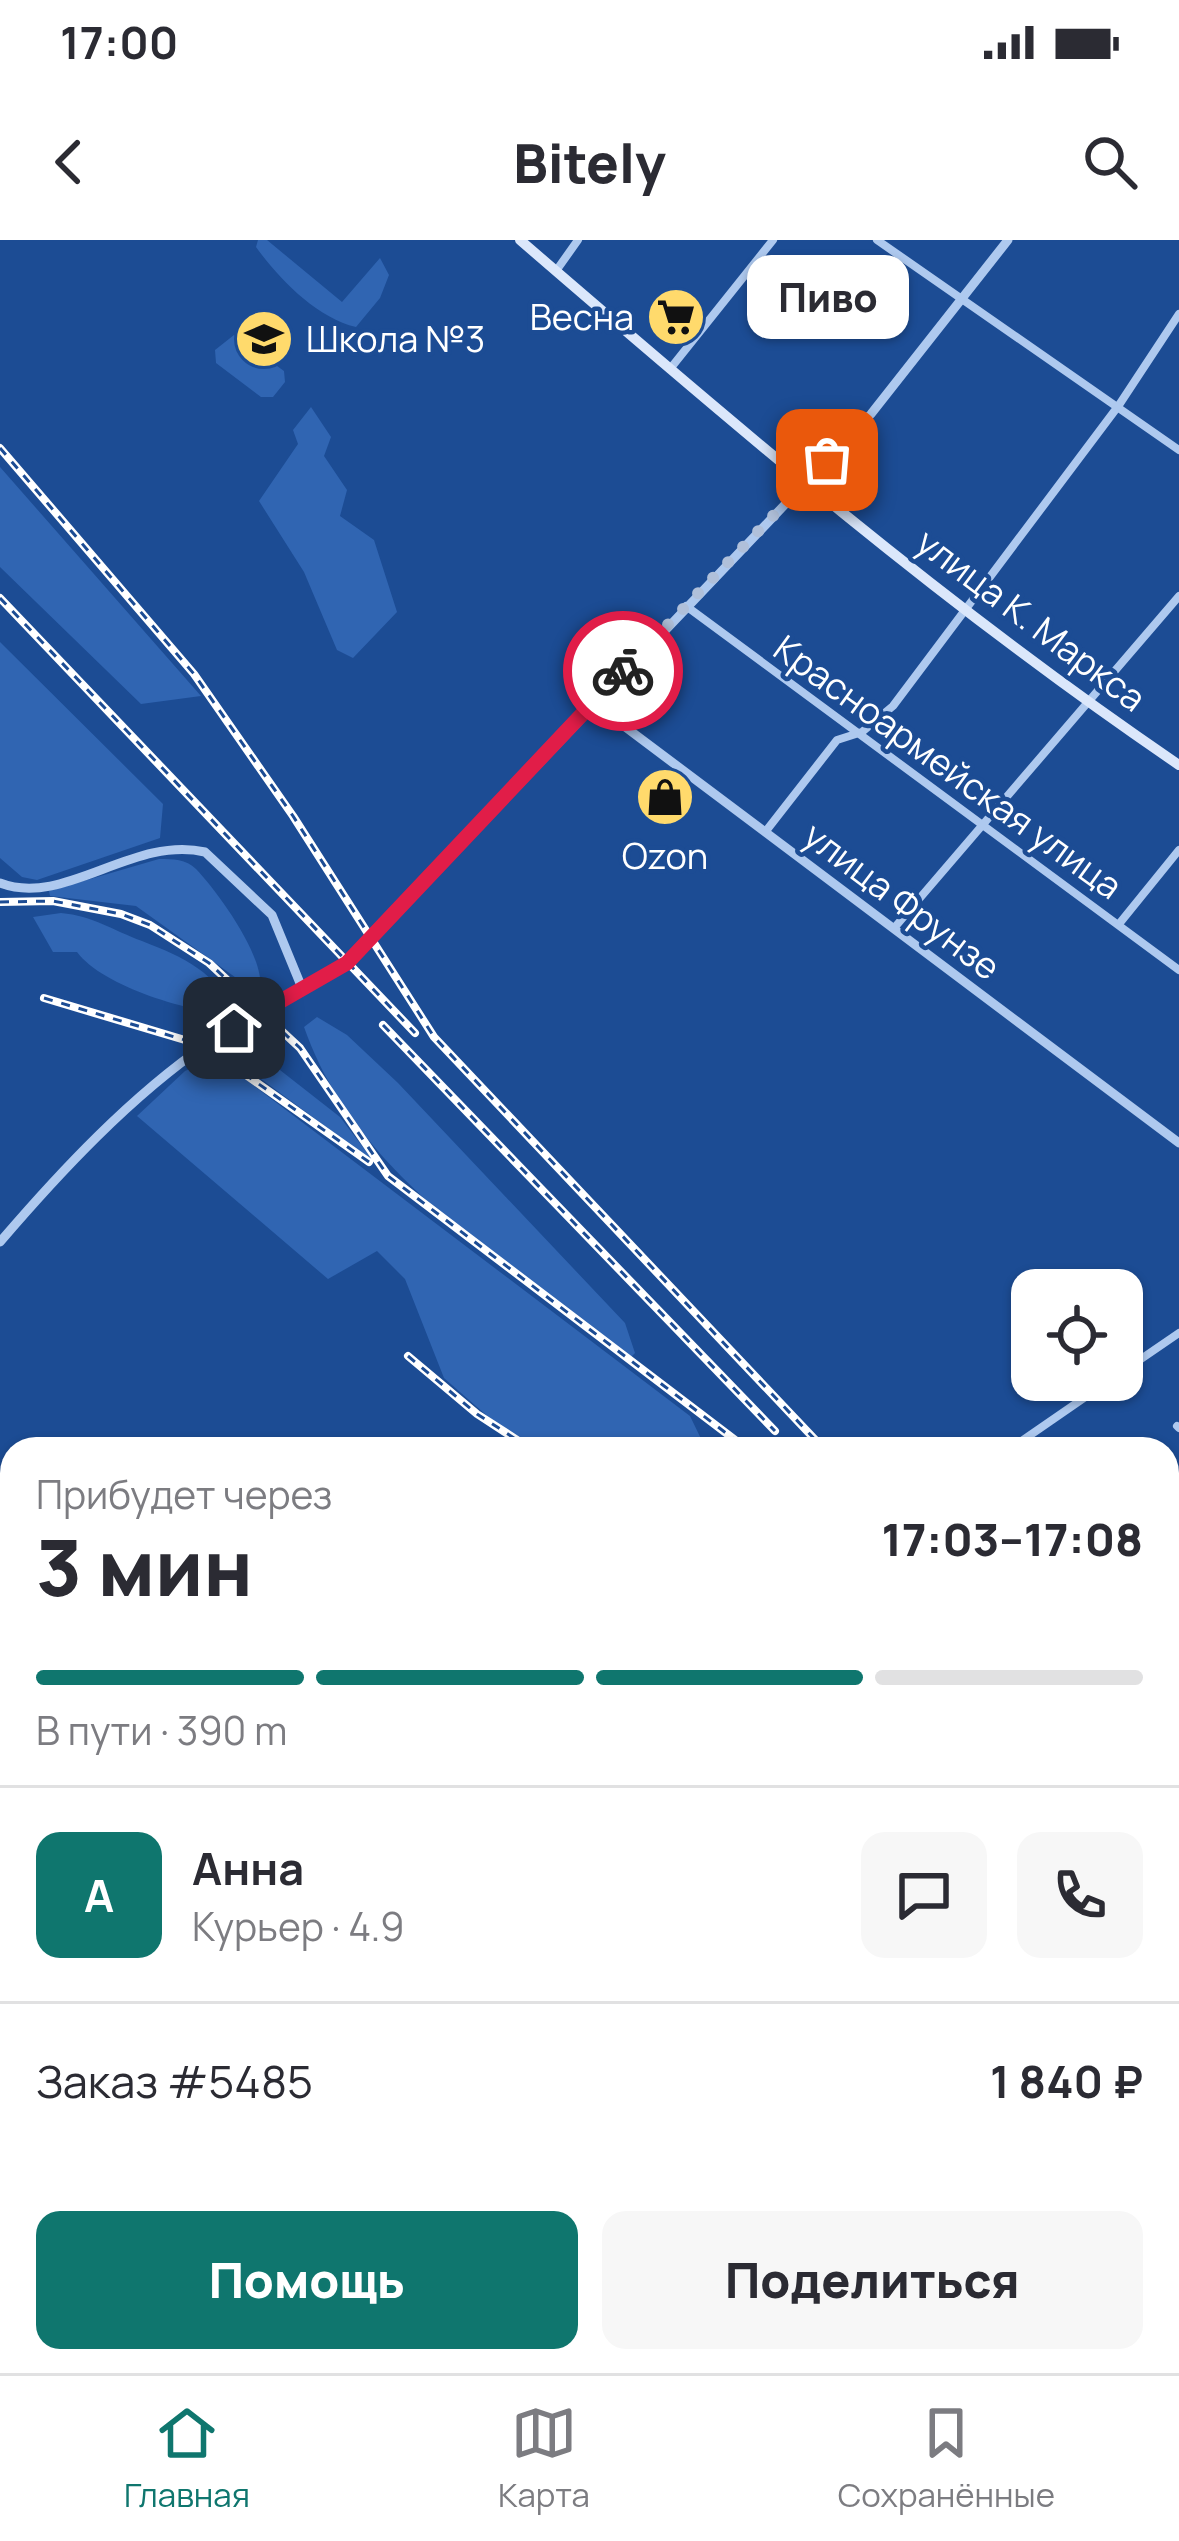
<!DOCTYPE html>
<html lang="ru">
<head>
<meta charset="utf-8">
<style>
  body { margin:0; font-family:Manrope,sans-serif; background:#f7f7f7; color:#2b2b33; height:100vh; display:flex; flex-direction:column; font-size:45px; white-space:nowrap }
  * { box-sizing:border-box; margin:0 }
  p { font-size:39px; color:#7c7c81 }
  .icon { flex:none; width:66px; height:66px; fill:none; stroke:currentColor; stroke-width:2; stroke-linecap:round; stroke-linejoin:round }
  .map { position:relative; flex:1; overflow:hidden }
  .side { position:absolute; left:0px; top:1197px; width:1179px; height:936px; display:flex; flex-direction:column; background:#fff; border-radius:36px 36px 0 0; box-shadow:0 3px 9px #0004 }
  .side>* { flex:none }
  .controls { position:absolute; left:1011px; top:1029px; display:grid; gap:24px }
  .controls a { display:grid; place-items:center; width:132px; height:132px; border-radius:24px; background:#fff; box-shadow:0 3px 9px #0004; font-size:60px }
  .pin { position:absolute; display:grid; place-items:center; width:102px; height:102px; color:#fff; margin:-51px; border-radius:24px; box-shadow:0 6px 18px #0006 }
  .courier { position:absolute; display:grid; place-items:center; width:120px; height:120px; margin:-60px; border:9px solid #e11d48; border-radius:50%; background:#fff; color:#222; box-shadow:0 3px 15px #0007 }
  .bubble { position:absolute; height:84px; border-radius:24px; background:#fff; box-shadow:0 3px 9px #0004; font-size:39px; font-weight:800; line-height:84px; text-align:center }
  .headline em { font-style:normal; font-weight:800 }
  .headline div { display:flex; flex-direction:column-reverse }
  .headline { display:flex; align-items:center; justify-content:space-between; height:204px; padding:0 36px }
  h1 { font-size:78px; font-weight:800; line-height:90px }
  .bar { display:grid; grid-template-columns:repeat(4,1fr); gap:18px 12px; align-content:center; height:144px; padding:0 36px }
  .bar i { height:15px; border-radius:9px; background:#e1e1e2 }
  .bar .current { background:#0f766e }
  .bar p { grid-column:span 4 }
  .line { display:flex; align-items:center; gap:30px; padding:0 36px; border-top:3px solid #e1e1e2 }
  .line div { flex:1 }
  .round { display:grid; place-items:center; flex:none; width:126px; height:126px; border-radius:24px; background:#f7f7f7 }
  .cta { display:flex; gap:24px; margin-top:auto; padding:24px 36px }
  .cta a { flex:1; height:138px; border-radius:24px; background:#0f766e; color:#fff; font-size:48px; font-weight:800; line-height:138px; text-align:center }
  .cta a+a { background:#f7f7f7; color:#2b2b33 }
  .status { display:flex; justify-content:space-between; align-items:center; height:84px; padding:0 60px; background:#fff; direction:ltr }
  .status svg { height:33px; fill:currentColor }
  header { display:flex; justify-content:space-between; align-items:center; height:156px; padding:0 36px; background:#fff; font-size:54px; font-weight:800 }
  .tabs { display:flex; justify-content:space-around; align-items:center; height:168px; border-top:3px solid #e1e1e2; background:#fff; font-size:33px; color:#7c7c81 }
  .tabs a { display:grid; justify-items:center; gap:6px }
  .tabs .current { color:#0f766e }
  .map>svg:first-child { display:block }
</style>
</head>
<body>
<div class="status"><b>17:00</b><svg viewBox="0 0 49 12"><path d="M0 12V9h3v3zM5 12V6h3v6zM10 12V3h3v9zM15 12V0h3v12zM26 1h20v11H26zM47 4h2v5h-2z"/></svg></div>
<header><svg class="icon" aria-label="back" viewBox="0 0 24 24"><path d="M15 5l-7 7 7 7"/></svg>Bitely<svg class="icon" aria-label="search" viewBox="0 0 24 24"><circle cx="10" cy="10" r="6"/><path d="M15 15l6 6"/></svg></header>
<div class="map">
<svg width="1179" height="2133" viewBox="0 0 1179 2133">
  <rect width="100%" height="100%" fill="#1c4c94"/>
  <path fill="#3065b2" d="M258,0h9l75,62 38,-44 9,17 -9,23 -24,29c-39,-9 -77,-48 -100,-80z
    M234,95l50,36 1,11 -12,15h-12l-45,-34 -1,-13z
    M311,167l20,30 -7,19 23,34 -7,26 34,24 23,72 -44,46 -16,-8 -33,-78 -45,-71 39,-57 -5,-14z
    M0,227l201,229 -60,8 -141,-137z
    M0,402l163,162 -3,34 -123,42 -15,-3 -22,-19z
    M159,619c14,0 27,0 37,10 22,23 69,88 64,119l-14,-3 -110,-79 -86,-10 -1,-5z
    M61,673c32,3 51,17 81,28 43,17 73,30 94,74 -44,-2 -133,-28 -159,-63h-24l-20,-35z
    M317,777l30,18 51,48 227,240 10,30 -4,4c-121,-93 -274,-178 -327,-330z
    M256,791l17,17 -2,15 69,54 35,46 -137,-101 8,-24z
    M202,823l34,9 454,344 16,33h-167l-37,-20 -58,-51 -39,-99 -28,-28 -49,28 -191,-163 48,-45z"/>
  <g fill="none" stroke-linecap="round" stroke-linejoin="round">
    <path stroke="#aec9ef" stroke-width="8" d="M877,0l302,210
      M556,31l22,-31
      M670,129l103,-129
      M686,366l493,364
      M766,591l71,-91 25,-8 31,-26 226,-301 60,-91
      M1119,684l60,-74
      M895,687l284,-331
      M1122,1132l57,-39
      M1177,1186l2,2
      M1010,1209l100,-69
      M1167,1865l12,11
      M1167,2101l12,13
      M827,2121l12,12
      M1017,2121l11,12
      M797,2133l11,-12"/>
    <path stroke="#aec9ef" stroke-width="9" d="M592,462l587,441
      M0,643c64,25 133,-48 205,-31l67,63 30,73
      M0,1002c60,-70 131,-146 207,-198 54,-37 117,-57 163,-103l501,-527 137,-174
      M0,1389l12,18
      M356,2121l7,12"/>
    <path stroke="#dbe7fb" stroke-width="10" d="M520,0c213,184 426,367 659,525"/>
    <g stroke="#fff" stroke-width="8">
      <path id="rail" d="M0,208l194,226 99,142 141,221 390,412
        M0,358l415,435
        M0,662l53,-1 68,13 29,11 59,38 91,85 88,128 359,273
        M44,758l161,48 164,116
        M383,785l392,406
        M408,1116l69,58 54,35
        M1167,1548l12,12
        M1167,1590l12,13"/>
    </g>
    <use href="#rail" stroke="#1c4c94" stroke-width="3" stroke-dasharray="9" stroke-linecap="butt"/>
  </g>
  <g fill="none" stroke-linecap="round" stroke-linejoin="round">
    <path stroke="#b0c0da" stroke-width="12" stroke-dasharray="0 21.6" d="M623,431l204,-211"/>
    <path stroke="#e11d48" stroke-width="15" d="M234,788l113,-65 276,-292"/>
  </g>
  <defs>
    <g id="supermarket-disc" transform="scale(3)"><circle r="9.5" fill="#ffda6c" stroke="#1c4c94"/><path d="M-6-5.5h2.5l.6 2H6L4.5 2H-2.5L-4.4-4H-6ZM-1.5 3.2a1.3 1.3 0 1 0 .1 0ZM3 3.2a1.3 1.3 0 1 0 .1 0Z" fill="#111"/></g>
    <g id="school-disc" transform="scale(3)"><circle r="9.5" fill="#ffda6c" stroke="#1c4c94"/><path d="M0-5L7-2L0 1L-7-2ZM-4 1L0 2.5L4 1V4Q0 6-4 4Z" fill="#111"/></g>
    <g id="shop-disc" transform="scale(3)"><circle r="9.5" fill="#ffda6c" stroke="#1c4c94"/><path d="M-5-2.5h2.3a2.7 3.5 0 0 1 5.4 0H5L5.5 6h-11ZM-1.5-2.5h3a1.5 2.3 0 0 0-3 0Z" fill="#111"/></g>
  </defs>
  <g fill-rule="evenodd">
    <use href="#supermarket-disc" x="676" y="77"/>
    <use href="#school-disc" x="264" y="99"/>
    <use href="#shop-disc" x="665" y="557"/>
  </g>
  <g text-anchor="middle" stroke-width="9" stroke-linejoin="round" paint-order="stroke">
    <g font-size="36" fill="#fff" stroke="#1c4c94" text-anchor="end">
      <text x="634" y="90">Весна</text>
      <text x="306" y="112" text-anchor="start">Школа №3</text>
      <text x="665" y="629" text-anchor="middle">Ozon</text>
    </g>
    <g font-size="36" fill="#fff" stroke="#1c4c94">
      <text transform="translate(1031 380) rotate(37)" y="13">улица К. Маркса</text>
      <text transform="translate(948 527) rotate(36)" y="13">Красноармейская улица</text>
      <text transform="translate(902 661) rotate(37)" y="13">улица Фрунзе</text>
    </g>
  </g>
</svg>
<div class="controls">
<a><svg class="icon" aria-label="locate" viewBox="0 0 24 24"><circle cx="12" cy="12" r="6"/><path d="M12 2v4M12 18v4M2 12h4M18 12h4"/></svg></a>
</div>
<div class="pin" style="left:827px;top:220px;background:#ea580c"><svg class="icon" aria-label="bag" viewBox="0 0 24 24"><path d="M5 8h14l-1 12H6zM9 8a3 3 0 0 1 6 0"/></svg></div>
<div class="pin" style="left:234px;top:788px;background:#1f2937"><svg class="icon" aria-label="home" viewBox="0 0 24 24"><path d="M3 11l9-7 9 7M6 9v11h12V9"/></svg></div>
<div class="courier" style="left:623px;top:431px"><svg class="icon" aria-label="bike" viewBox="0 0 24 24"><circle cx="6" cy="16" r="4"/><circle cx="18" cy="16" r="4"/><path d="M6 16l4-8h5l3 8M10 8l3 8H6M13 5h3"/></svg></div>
<div class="bubble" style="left:747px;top:15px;width:162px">Пиво</div>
<section class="side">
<div class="headline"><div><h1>3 мин</h1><p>Прибудет через</p></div><em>17:03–17:08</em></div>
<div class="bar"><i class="current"></i><i class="current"></i><i class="current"></i><i></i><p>В пути · 390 m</p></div>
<div class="line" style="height:216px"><b class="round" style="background:#0f766e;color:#fff">А</b><div><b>Анна</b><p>Курьер · 4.9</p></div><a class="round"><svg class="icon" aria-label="chat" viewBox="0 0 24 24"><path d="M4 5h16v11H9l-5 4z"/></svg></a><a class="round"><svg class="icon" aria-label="phone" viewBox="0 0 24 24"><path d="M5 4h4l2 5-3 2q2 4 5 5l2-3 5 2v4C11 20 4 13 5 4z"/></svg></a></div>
<div class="line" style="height:156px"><div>Заказ #5485</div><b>1 840 ₽</b></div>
<div class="cta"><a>Помощь</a><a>Поделиться</a></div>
</section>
</div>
<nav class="tabs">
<a class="current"><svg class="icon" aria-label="home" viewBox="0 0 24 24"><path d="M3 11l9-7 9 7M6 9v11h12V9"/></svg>Главная</a>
<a><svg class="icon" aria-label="map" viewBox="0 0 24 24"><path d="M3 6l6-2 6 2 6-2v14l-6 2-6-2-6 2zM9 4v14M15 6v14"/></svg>Карта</a>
<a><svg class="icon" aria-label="saved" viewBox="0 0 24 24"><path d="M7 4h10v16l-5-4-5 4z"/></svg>Сохранённые</a>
</nav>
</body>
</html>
